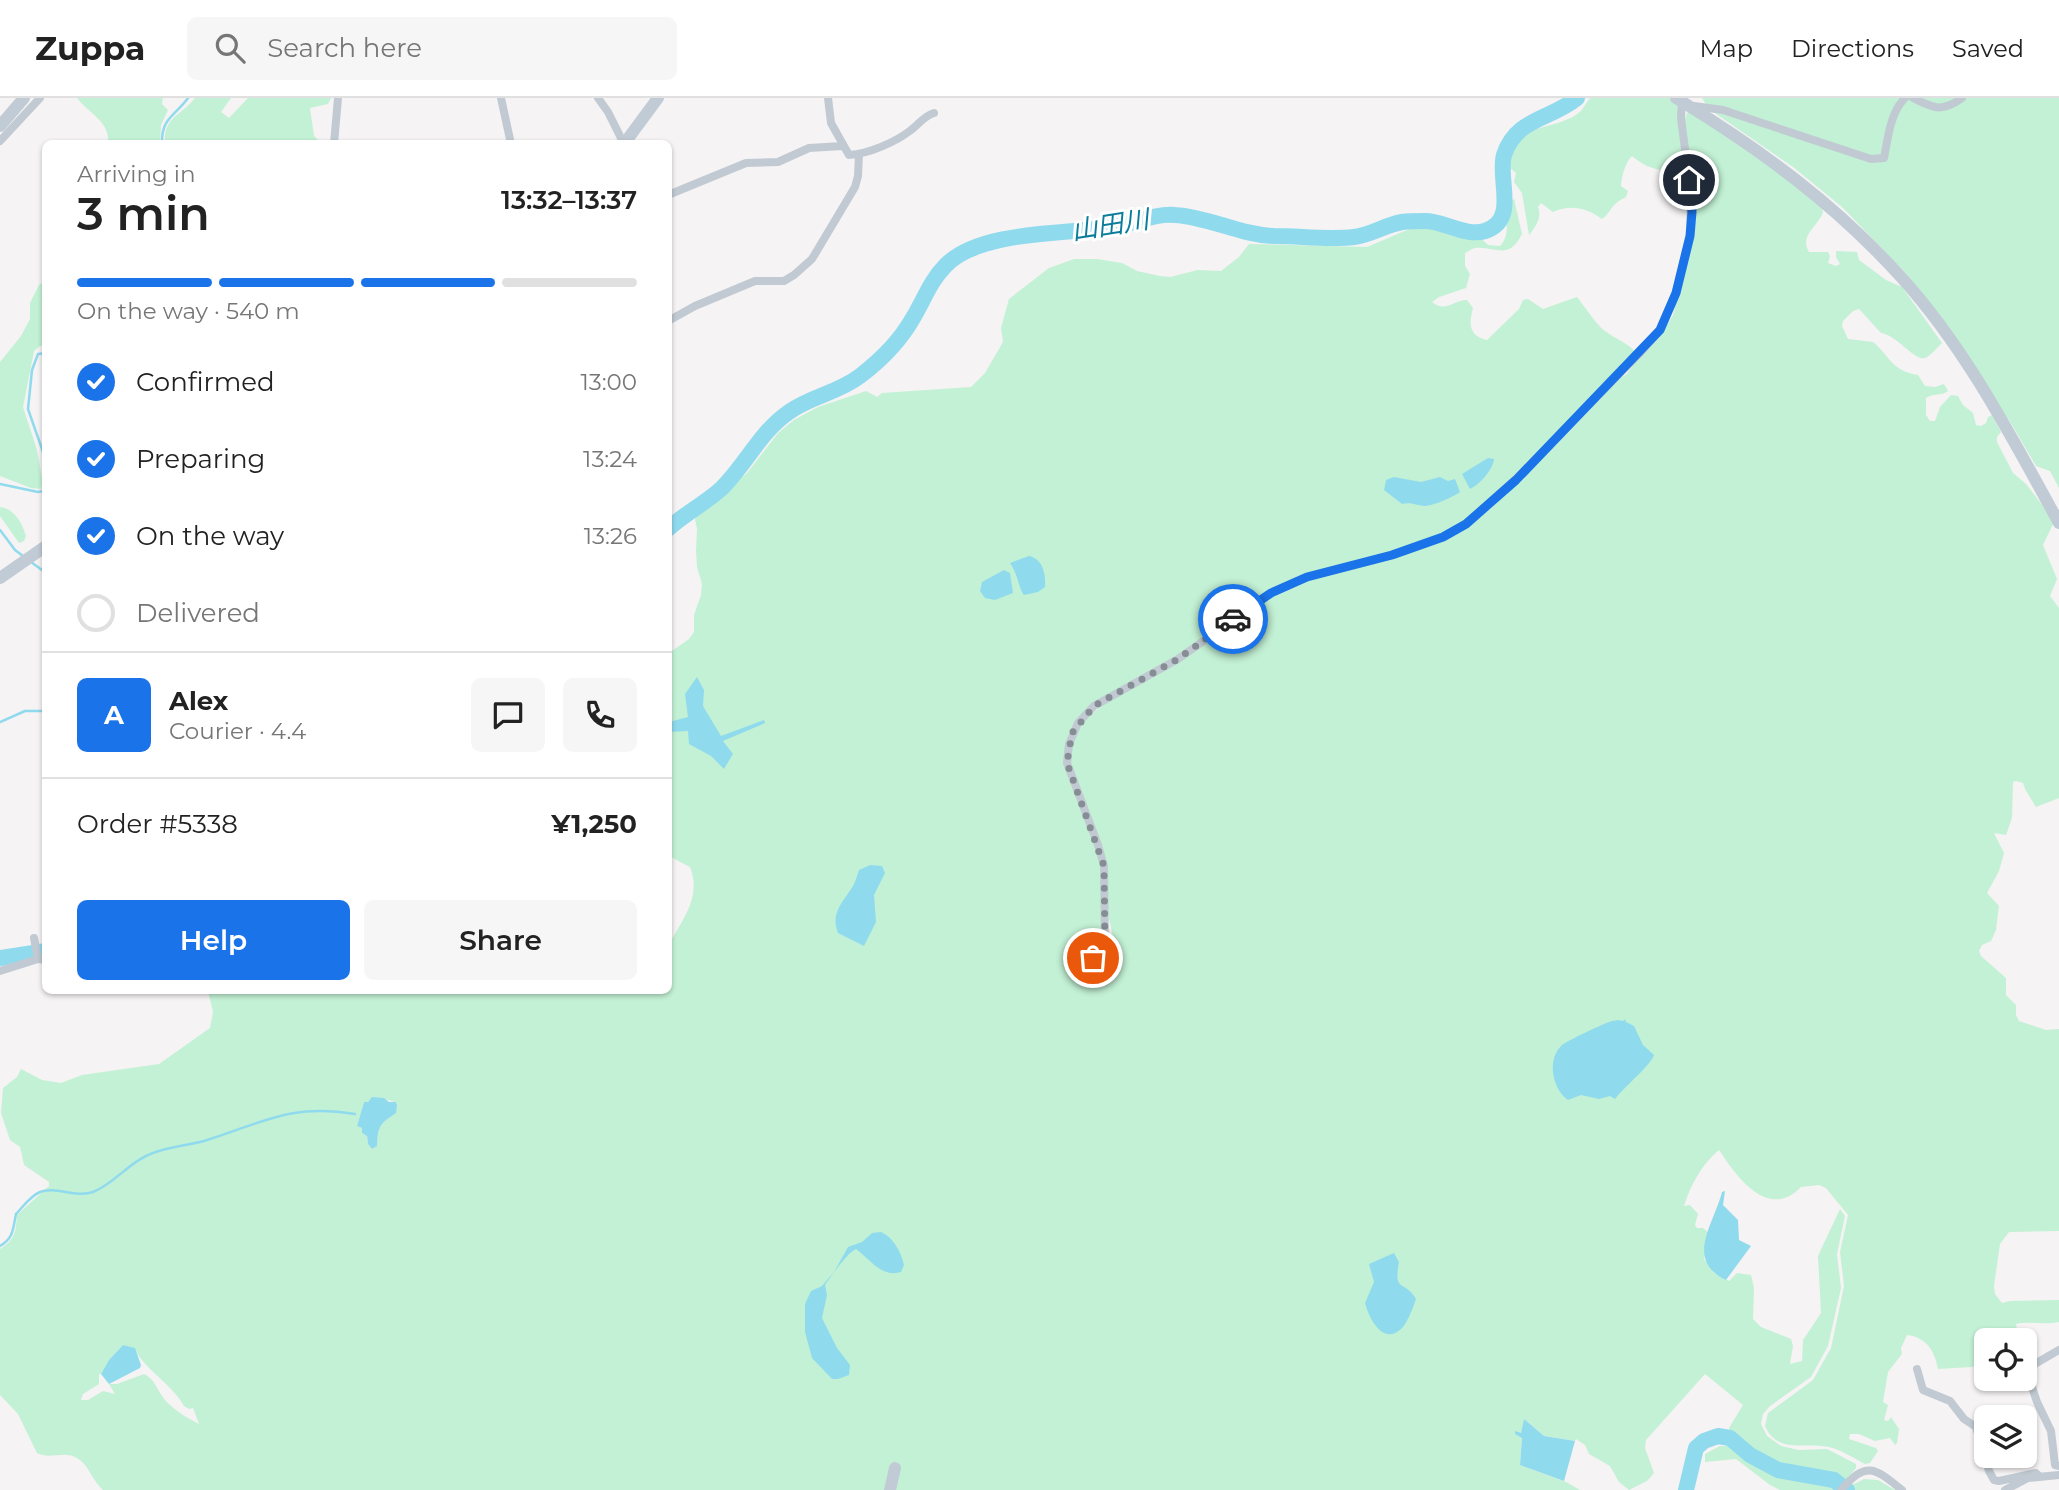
<!DOCTYPE html>
<html lang="en">
<head>
<meta charset="utf-8">
<style>
  body { margin:0; font-family:Montserrat,"Noto Sans JP",sans-serif; background:#f6f6f6; color:#222; height:100vh; display:flex; flex-direction:column; font-size:26px; white-space:nowrap }
  * { box-sizing:border-box; margin:0 }
  p { font-size:23px; color:#767676 }
  .icon { flex:none; width:38px; height:38px; fill:none; stroke:currentColor; stroke-width:2; stroke-linecap:round; stroke-linejoin:round }
  .map { position:relative; flex:1; overflow:hidden }
  .panel { position:absolute; left:42px; top:42px; width:630px; height:854px; display:flex; flex-direction:column; background:#fff; border-radius:10px; box-shadow:0 2px 5px #0004 }
  .panel>* { flex:none }
  .tools { position:absolute; left:1974px; top:1230px; display:grid; gap:14px }
  .tools a { display:grid; place-items:center; width:63px; height:63px; border-radius:10px; background:#fff; box-shadow:0 2px 5px #0004; font-size:35px }
  .pin { position:absolute; display:grid; place-items:center; width:60px; height:60px; color:#fff; margin:-30px; border:4px solid #fff; border-radius:50%; box-shadow:0 2px 7px #0007 }
  .courier { position:absolute; display:grid; place-items:center; width:70px; height:70px; margin:-35px; border:5px solid #1a73e8; border-radius:50%; background:#fff; color:#222; box-shadow:0 2px 9px #0007 }
  .overview em { font-style:normal; font-weight:600 }
  .overview div { display:flex; flex-direction:column-reverse }
  .overview { display:flex; align-items:center; justify-content:space-between; height:119px; padding:0 35px }
  h1 { font-size:46px; font-weight:600; line-height:52px }
  .bar { display:grid; grid-template-columns:repeat(4,1fr); gap:10px 7px; align-content:center; height:84px; padding:0 35px }
  .bar i { height:9px; border-radius:5px; background:#e0e0e0 }
  .bar .on { background:#1a73e8 }
  .bar p { grid-column:span 4 }
  .line { display:flex; align-items:center; gap:18px; padding:0 35px; border-top:2px solid #e0e0e0 }
  .line div { flex:1 }
  .round { display:grid; place-items:center; flex:none; width:74px; height:74px; border-radius:10px; background:#f6f6f6 }
  ol { padding:0 35px; list-style:none }
  li { display:flex; align-items:center; gap:21px; height:77px }
  li p { margin-inline-start:auto }
  li .icon { padding:7px; border-radius:50%; background:#1a73e8; color:#fff; stroke-width:4 }
  li:last-child { color:#767676 }
  li i { width:38px; height:38px; border:4px solid #e0e0e0; border-radius:50% }
  .action { display:flex; gap:14px; margin-top:auto; padding:14px 35px }
  .action a { flex:1; height:80px; border-radius:10px; background:#1a73e8; color:#fff; font-size:28px; font-weight:600; line-height:80px; text-align:center }
  .action a+a { background:#f6f6f6; color:#222 }
  header { display:flex; align-items:center; gap:42px; box-sizing:border-box; height:98px; padding:0 35px; background:#fff; border-bottom:2px solid #e0e0e0 }
  header strong { font-size:33px }
  nav { display:flex; gap:38px; margin-inline-start:auto; font-size:24px }
  .search { width:490px; height:63px; background:#f6f6f6; display:flex; align-items:center; gap:18px; box-sizing:border-box; padding:0 24px; border-radius:10px; color:#767676; font-size:26px }
  .map>svg:first-child { display:block }
</style>
</head>
<body>
<header>
<strong>Zuppa</strong>
<div class="search"><svg class="icon" aria-label="search" viewBox="0 0 24 24"><circle cx="10" cy="10" r="6"/><path d="M15 15l6 6"/></svg>Search here</div>
<nav><a>Map</a><a>Directions</a><a>Saved</a></nav>
</header>
<div class="map">
<svg width="2059" height="1392" viewBox="0 0 2059 1392">
  <rect width="100%" height="100%" fill="#f5f3f3"/>
  <path fill="#c3f1d5" fill-rule="evenodd" d="M77,0h86l-1,6 6,6 -7,15 -1,18h-52c2,-22 -19,-29 -31,-45z
    M195,0h36l-10,14 8,6 19,-20h83l-3,6 -18,4 4,28 7,7h-156c-2,-26 16,-27 30,-45z
    M1590,0h79l10,6 5,50 -2,10c-17,12 -36,4 -50,-8 -7,7 -10,19 -11,30l7,5 -2,6c-17,8 -13,14 -24,22 -15,-11 -31,-15 -49,-7l-12,-9 -3,4c4,11 -2,19 -9,28l-7,-42 -8,-11 2,-9 -6,-5v-18l15,-18 33,-9 15,-6 8,-6z
    M1702,0h357v390l-9,-17 -14,-5 -27,-46 -4,-3 -62,-96 -38,-49 -63,-65 -49,-40 -84,-58z
    M1688,13l66,43 67,52 2,6c-5,15 -24,23 -14,40h19l2,4 -2,7 8,3 4,-2 -4,-7v-6l21,1 2,8 27,20 16,7 40,56c-4,4 -12,13 -17,15 -11,3 -28,-23 -44,-25l-22,-24 -6,2 -10,10 -1,5 6,13 25,3c18,15 17,28 45,33l7,11 10,1 9,-3 4,7c-6,5 -15,2 -22,7v17l4,6h5l5,-14 11,-12 7,1 5,9 10,8 3,12 5,1 5,-3 2,-6 4,-2 9,17 -4,5v5l16,31 13,11 17,22 10,18 -10,21 14,34 -7,17 9,12v190l-23,9 -11,-18 -2,-6 -7,-2 -3,1 -1,36 -6,17 -12,-2 10,20 -5,18 -12,22 12,13 -3,24 -5,11 -9,4 -3,6 2,5 25,22v17l10,10v10l3,6 27,9 13,-1v202l-50,1 -9,12 -6,42 1,8 7,9 8,-2 49,-1v22c-15,3 -28,-1 -43,2l2,10 -13,6h-19v20l-14,7 -34,2c-3,-18 -12,-32 -31,-34l-6,13 1,6 -14,18 -5,30 5,3 -4,15 4,1 3,-4 8,12 -2,14 -2,2 -5,-7 -15,3 -16,-7h-9l-1,5 27,9 2,3 -8,12 -5,1c-11,-6 -24,-14 -36,-17 -24,-5 -52,7 -64,-21l3,-13 45,-33 18,-32 13,-62 -4,-34 8,-37 -22,-27 -7,-3 -18,2c-33,34 -64,-10 -82,-37 -17,14 -29,36 -35,56l6,-1 8,9 -3,11 2,3h6l6,5 -5,26 10,14 15,8 8,-8 14,2 3,13 -1,31 8,8 30,12 2,7 -3,18 12,-3 1,-21 18,-27 -3,-57 22,-47 5,7 -8,38 4,34 -13,58 -17,31 -41,29 -7,8 -2,10 6,12 14,10 18,4 28,-1 29,15v4l-13,15c-18,-11 -40,-7 -60,-13 -21,-6 -35,-22 -52,-34l-2,-8 14,-23 -38,-31 -59,66 -1,8 9,25 -7,8 -18,9 -10,-8 -9,-16 -21,-12 -4,-9 -9,-6 -1,2 -31,-5 -20,-17 -3,15 -6,-2v2l7,3 -2,28 46,17 14,8h-1477c-10,-8 -14,-25 -26,-32 -12,-8 -27,2 -40,-5l-19,-39 -18,-19v-146c15,-9 16,-18 17,-34l32,-29v-4l-25,-17 -4,-18 -10,-7 -9,-27 2,-25 14,-11 4,-8 21,11 19,3 21,-8 77,-11 51,-36 3,-16 -5,-21 460,-1 1,-59 3,8c13,-23 29,-44 18,-72l-21,-11v-203l20,-14 5,-7v-17l7,-20 1,-11 -5,-17 -1,-16 1,-22 -2,-10 3,-8 49,-38 31,-40 16,-13 24,-13 48,-16 11,6 5,-4 89,-6 14,-14 18,-31 -2,-14 8,-29 40,-31 25,-9h23l25,4 15,8 23,5 10,1 28,-7 23,1 18,-14 10,-13 118,3 40,-17 3,-2 -1,-8 6,-2c27,2 55,7 73,27l12,1c11,-11 6,-28 3,-42l11,-5 8,35c-14,28 -28,11 -47,14 -2,0 -8,4 -10,5v13l5,8 -4,14 -27,9 -7,5c13,11 22,-2 35,-2l6,8c-4,15 -5,28 14,32l32,-31 4,-9 5,-1 15,10 34,-12c9,11 17,25 28,34 9,7 25,13 31,22l-110,112 6,1 78,-81 17,-11 13,-19 24,-25 9,-15 13,-49 8,-47 -5,-58 -6,-37zM1483,414c-53,51 -134,47 -198,76 -38,18 -70,49 -105,72 -29,19 -65,32 -90,56 -10,9 -19,24 -20,37 -4,32 30,78 36,111 2,12 -1,25 0,37 1,13 5,24 7,36l-8,16 -6,6h-7v-4c-11,-6 -21,-13 -9,-26h20v-61l-6,-21 -28,-67 -4,-16v-11l4,-20 11,-16 15,-14 88,-50 67,-50 34,-19 147,-45zM372,1000c10,0 17,2 25,5l-2,10c-15,11 -17,12 -18,32l-5,4 -4,-5 -1,-8 -5,-3v-5l-5,-2 7,-24h4zM123,1247l11,3c12,23 37,35 50,58l5,3 4,-1 6,16c-12,-6 -29,-16 -37,-28 -6,-9 -8,-17 -18,-22l-27,10h-8l6,10 -12,-3 -15,9h-7l2,-6 16,-10v-10h2l8,-14z
    M42,185h3v63h-5l-6,5 -11,56 14,43 6,33 -2,6 -10,-1 -31,-12v-114l21,-26 9,-17v-16l9,-18z
    M0,409c15,2 22,16 26,29l-2,5 -5,2 -19,-27z
    M1720,1348h11l15,12 37,16 42,6 14,7 -3,3h-56l-10,-5 -34,-26 -31,3v-8z
    M1864,1381l14,1 17,10h-42l-3,-4z"/>
  <path fill="#90daee" d="M1488,360l6,1c-1,11 -15,26 -24,30l-8,-15z
    M1394,379l27,5 19,-5 8,4 7,-2 5,13c-7,5 -27,14 -36,14 -10,-1 -12,-4 -22,-2l-18,-14 2,-10z
    M1029,458c14,3 17,18 16,31l-7,5 -14,3c-5,-5 -6,-21 -14,-32z
    M1004,472l6,3 3,20 -18,7 -10,-2 -5,-7 2,-9z
    M697,579l7,13 -1,16 18,30 43,-16 1,3 -42,18 10,13 -9,15 -13,-13 -22,-12 -1,-13 -19,1v-10l19,-5 -3,-23z
    M870,767l12,1 3,7 -11,22 2,27 -12,24 -26,-13c-8,-20 5,-31 15,-47 3,-5 4,-11 6,-16z
    M1625,921l1,3 8,4 9,19 11,10c-3,10 -30,32 -39,44l-5,-3 -11,3 -18,-4 -13,5c-16,-11 -21,-40 -7,-54 3,-4 46,-24 51,-25 6,-1 6,-1 11,0z
    M372,999l12,1 5,4h7l1,3 -1,8c-16,11 -18,12 -19,33l-5,3 -4,-5 -1,-8 -5,-3v-5l-5,-2 7,-24h4z
    M1725,1093l-2,14 15,15 1,20 12,6 -25,34c-42,-20 -12,-56 -4,-88z
    M881,1134c13,6 20,20 23,33l-3,7c-20,6 -31,-13 -45,-23 -8,3 -25,27 -31,36l2,10 -5,23 15,30 13,17 -1,10 -11,4h-6l-20,-21 -7,-26v-28l6,-13 11,-5 12,-14 14,-25 14,-5 10,-9z
    M1394,1155l5,9c-6,32 6,17 17,37 -3,9 -10,29 -19,33 -17,10 -29,-17 -32,-29l9,-21 -5,-18z
    M123,1247l12,3 6,17 -1,3 -31,16 -8,-10 8,-14z
    M1524,1321l20,17 31,5 -11,40 -44,-16 2,-27 -7,-4v-3l6,2z"/>
  <g fill="none" stroke-linecap="round" stroke-linejoin="round">
    <path stroke="#90daee" stroke-width="2.5" d="M162,46c-1,-26 13,-28 26,-46
      M46,255l-8,1 -6,16 -4,39 15,43 3,28
      M0,386l38,8 5,-1 3,-5
      M0,432l15,20 8,6
      M31,464l15,11
      M0,624l25,-11h21
      M0,1148c14,-8 13,-18 16,-32 7,-7 14,-18 24,-22 15,-6 36,6 53,0 19,-7 34,-27 53,-36 17,-9 39,-10 58,-15 59,-18 85,-38 151,-27"/>
    <path stroke="#90daee" stroke-width="16" d="M668,431c17,-16 38,-26 54,-41 25,-25 38,-56 67,-76 22,-16 49,-19 71,-36 21,-16 40,-35 53,-58 11,-18 17,-37 33,-53 35,-35 122,-31 168,-38 20,-3 41,-14 61,-12 34,2 65,20 99,21 26,0 54,4 80,1 17,-2 31,-12 48,-15 7,-1 15,-1 23,-1 19,0 41,16 60,10 34,-11 12,-52 19,-76 12,-37 46,-35 73,-57
      M0,860l46,-7
      M1686,1392l10,-42 8,-7 14,-5 12,2 20,17 28,15 56,10 13,10"/>
    <path stroke="#c1cad2" stroke-width="8" d="M501,0l10,46
      M598,0l10,14 16,32
      M828,0l3,25 18,32c19,-1 47,-13 62,-25 8,-6 13,-14 23,-17
      M1913,0c21,10 28,15 49,0
      M1694,8l29,4 148,49 13,-1c4,-20 6,-45 21,-60
      M0,43l40,-43
      M334,46l4,-46
      M668,97l78,-32 32,-1 31,-14 33,-2
      M668,223l27,-15 60,-25h29l10,-6 18,-16 43,-72 3,-11 1,-22
      M34,840l4,21
      M1093,860l10,-6 2,-8 -1,-78 -6,-21 -31,-82 2,-19 9,-21 16,-17 84,-47 93,-66 36,-16 85,-22 51,-18 23,-13 50,-45 123,-125 21,-24 16,-37 14,-57 1,-40 -10,-78 1,-17
      M0,873l38,-12 8,1
      M2059,1252l-33,19 11,33 14,29 4,34 4,1
      M1917,1271l6,21 27,11 14,18 12,8 13,44 5,9 5,1 37,-8 3,3
      M1841,1392c25,-29 33,-23 61,0
      M2005,1392l23,-12 31,-3"/>
    <path stroke="#c1cbd6" stroke-width="12" d="M1676,0c85,52 158,105 225,179 66,73 111,161 158,246
      M0,28l24,-28
      M624,46l34,-46
      M0,480l46,-32
      M890,1392l5,-22"/>
  </g>
  <g fill="none" stroke-linecap="round" stroke-linejoin="round">
    <path stroke="#868d94" stroke-width="7" stroke-dasharray="0 12.6" d="M1093,860l10,-6 2,-8 -1,-78 -37,-103 5,-30 22,-27 84,-47 55,-40"/>
    <path stroke="#1a73e8" stroke-width="9" d="M1233,521l38,-26 36,-16 85,-22 51,-18 23,-13 50,-44 144,-150 16,-37 14,-57 2,-24 -3,-32"/>
  </g>
  <g text-anchor="middle" stroke-width="6" stroke-linejoin="round" paint-order="stroke">
    <g font-size="26" font-style="italic" fill="#0c7c9b" stroke="#fff">
      <text transform="translate(1110 127) rotate(-9)" y="9">山田川</text>
    </g>
  </g>
</svg>
<div class="tools">
<a><svg class="icon" aria-label="locate" viewBox="0 0 24 24"><circle cx="12" cy="12" r="6"/><path d="M12 2v4M12 18v4M2 12h4M18 12h4"/></svg></a>
<a><svg class="icon" aria-label="layers" viewBox="0 0 24 24"><path d="M12 4l9 5-9 5-9-5zM3 14l9 5 9-5"/></svg></a>
</div>
<div class="pin" style="left:1093px;top:860px;background:#ea580c"><svg class="icon" aria-label="bag" viewBox="0 0 24 24"><path d="M5 8h14l-1 12H6zM9 8a3 3 0 0 1 6 0"/></svg></div>
<div class="pin" style="left:1689px;top:82px;background:#1f2937"><svg class="icon" aria-label="home" viewBox="0 0 24 24"><path d="M3 11l9-7 9 7M6 9v11h12V9"/></svg></div>
<div class="courier" style="left:1233px;top:521px"><svg class="icon" aria-label="car" viewBox="0 0 24 24"><path d="M5 17H2v-5l4-1 3-4h7l3 4 3 1v5h-3M9 17h6M6 11h13"/><circle cx="7" cy="17" r="2"/><circle cx="17" cy="17" r="2"/></svg></div>
<section class="panel">
<div class="overview"><div><h1>3 min</h1><p>Arriving in</p></div><em>13:32–13:37</em></div>
<div class="bar"><i class="on"></i><i class="on"></i><i class="on"></i><i></i><p>On the way · 540 m</p></div>
<ol>
<li><svg class="icon" aria-label="check" viewBox="0 0 24 24"><path d="M5 12l5 5 9-10"/></svg>Confirmed<p>13:00</p></li>
<li><svg class="icon" aria-label="check" viewBox="0 0 24 24"><path d="M5 12l5 5 9-10"/></svg>Preparing<p>13:24</p></li>
<li><svg class="icon" aria-label="check" viewBox="0 0 24 24"><path d="M5 12l5 5 9-10"/></svg>On the way<p>13:26</p></li>
<li><i></i>Delivered</li>
</ol>
<div class="line" style="height:126px"><b class="round" style="background:#1a73e8;color:#fff">A</b><div><b>Alex</b><p>Courier · 4.4</p></div><a class="round"><svg class="icon" aria-label="chat" viewBox="0 0 24 24"><path d="M4 5h16v11H9l-5 4z"/></svg></a><a class="round"><svg class="icon" aria-label="phone" viewBox="0 0 24 24"><path d="M5 4h4l2 5-3 2q2 4 5 5l2-3 5 2v4C11 20 4 13 5 4z"/></svg></a></div>
<div class="line" style="height:91px"><div>Order #5338</div><b>¥1,250</b></div>
<div class="action"><a>Help</a><a>Share</a></div>
</section>
</div>
</body>
</html>
